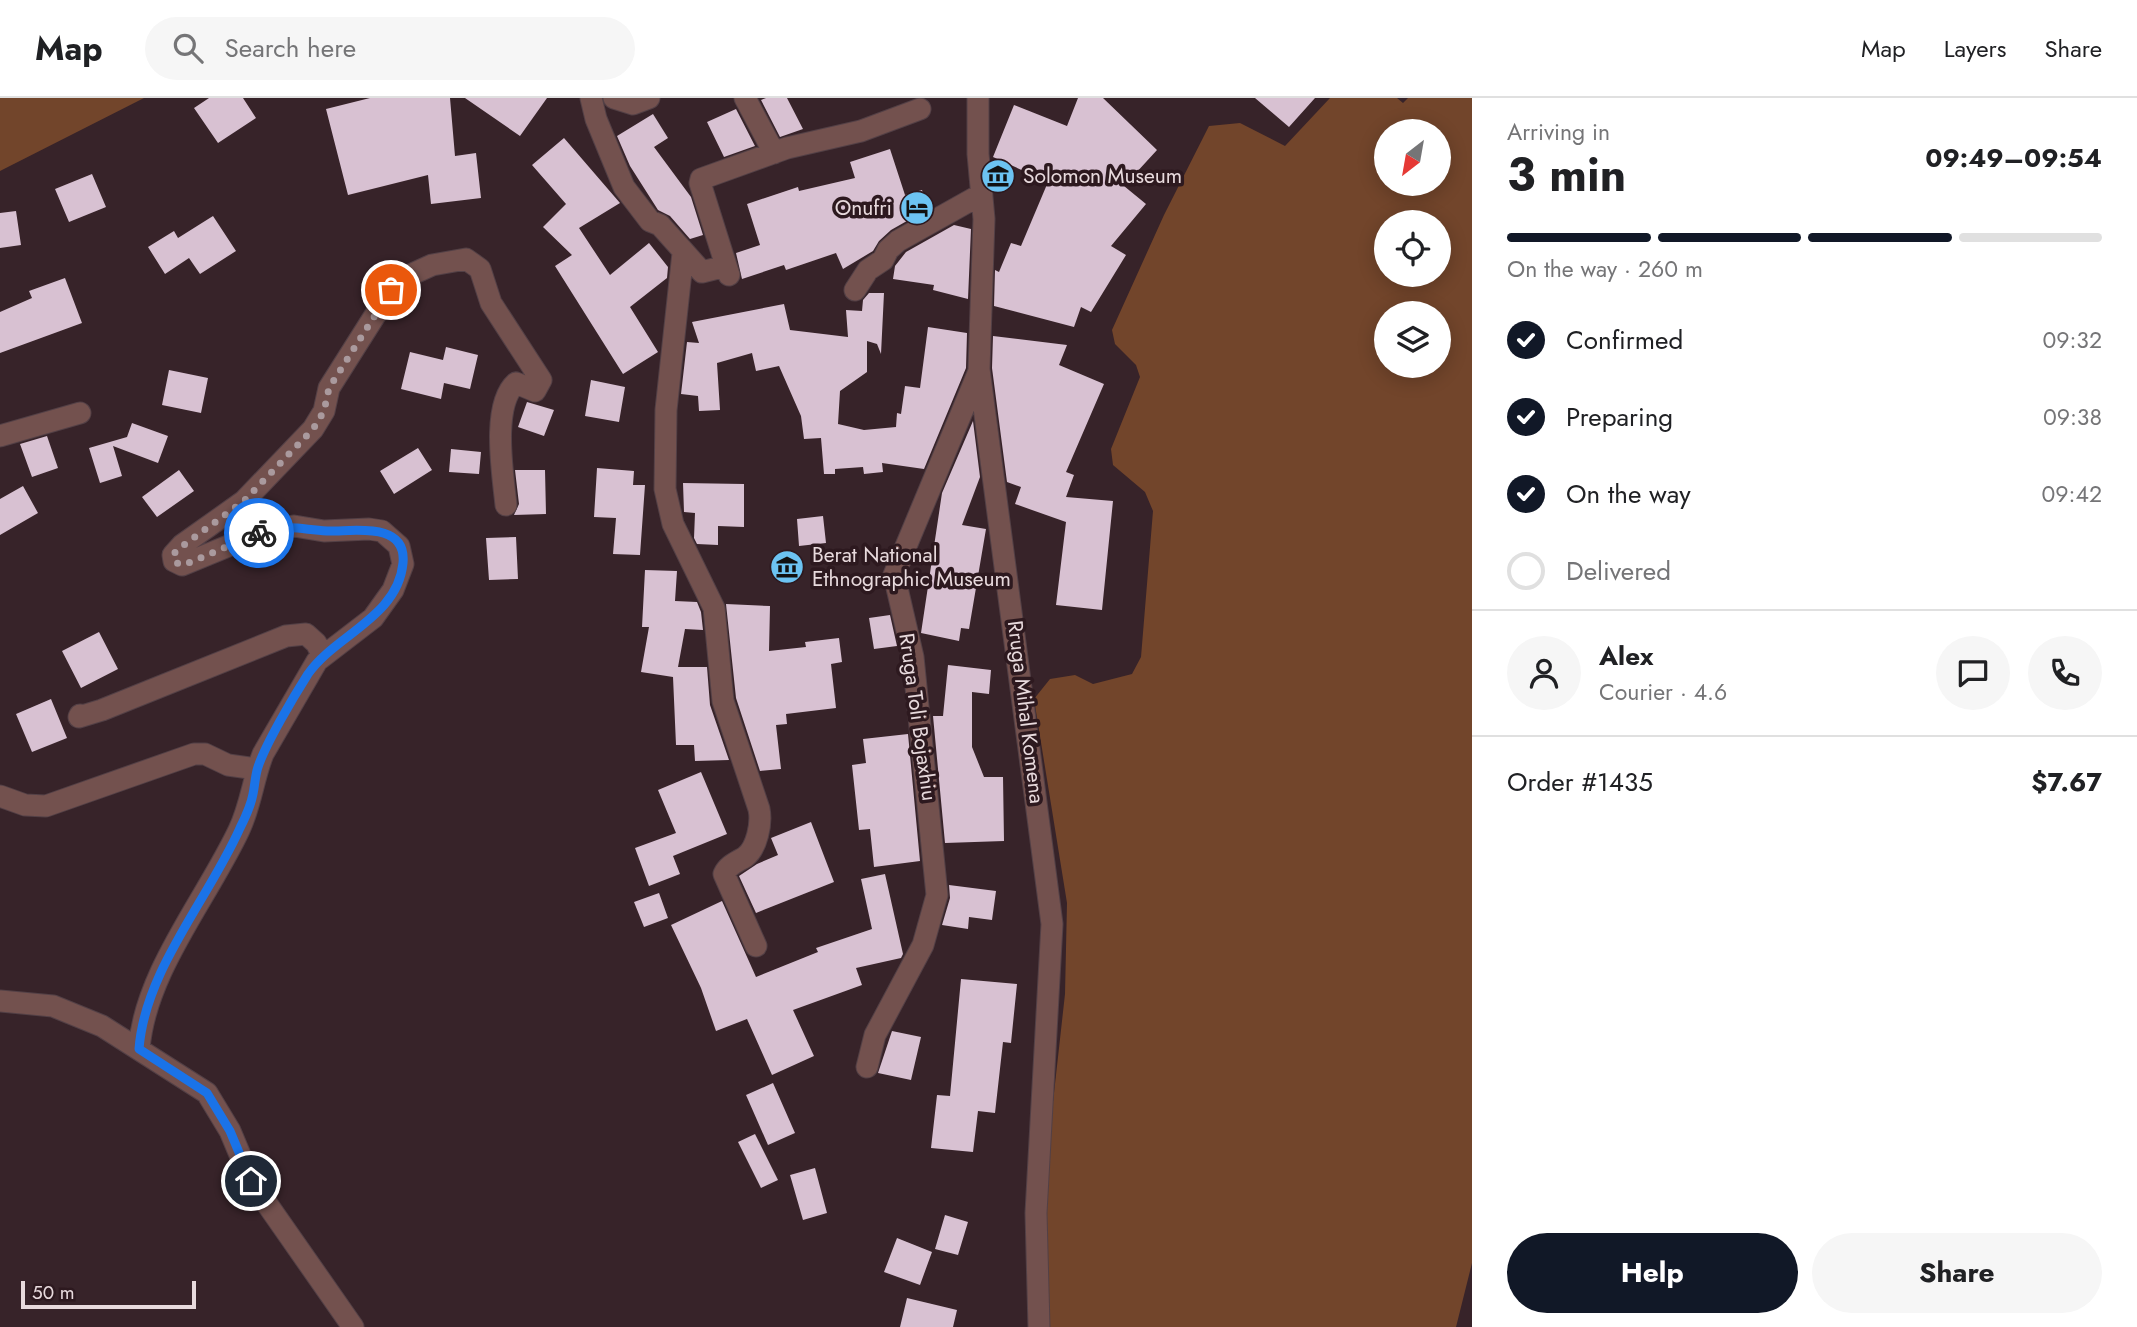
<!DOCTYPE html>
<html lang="en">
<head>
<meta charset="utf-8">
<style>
  body { margin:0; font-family:Jost,sans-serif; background:#f6f6f6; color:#202124; height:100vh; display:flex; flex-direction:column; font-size:26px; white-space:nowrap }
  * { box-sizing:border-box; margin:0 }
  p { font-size:23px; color:#757577 }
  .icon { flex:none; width:38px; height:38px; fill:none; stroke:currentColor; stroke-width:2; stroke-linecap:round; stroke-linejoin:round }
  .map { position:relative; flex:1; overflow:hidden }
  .details { display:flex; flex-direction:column; background:#fff; width:665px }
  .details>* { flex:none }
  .needle { width:46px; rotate:211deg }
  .tools { position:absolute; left:1374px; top:21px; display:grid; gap:14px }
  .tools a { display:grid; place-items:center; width:77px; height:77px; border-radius:50%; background:#fff; box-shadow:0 4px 18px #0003; font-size:35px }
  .scale { position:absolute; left:21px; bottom:18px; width:175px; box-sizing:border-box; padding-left:7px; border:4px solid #e8dadd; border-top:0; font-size:19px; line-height:24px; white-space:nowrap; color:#e8dadd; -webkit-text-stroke:5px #2d191f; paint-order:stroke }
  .pin { position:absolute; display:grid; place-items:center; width:60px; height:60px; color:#fff; margin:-30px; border:4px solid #fff; border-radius:50%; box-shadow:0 2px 7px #0007 }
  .courier { position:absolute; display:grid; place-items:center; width:70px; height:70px; margin:-35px; border:5px solid #1a73e8; border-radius:50%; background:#fff; color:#222; box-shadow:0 2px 9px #0007 }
  .head em { font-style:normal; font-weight:700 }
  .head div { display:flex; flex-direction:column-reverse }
  .head { display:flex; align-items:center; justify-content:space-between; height:119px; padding:0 35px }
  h1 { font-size:46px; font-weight:700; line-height:52px }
  .bar { display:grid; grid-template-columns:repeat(4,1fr); gap:10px 7px; align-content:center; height:84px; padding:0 35px }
  .bar i { height:9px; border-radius:5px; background:#e0e0e0 }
  .bar .active { background:#111827 }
  .bar p { grid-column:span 4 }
  .line { display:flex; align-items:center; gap:18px; padding:0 35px; border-top:2px solid #e0e0e0 }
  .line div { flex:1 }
  .round { display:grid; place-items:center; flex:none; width:74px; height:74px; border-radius:37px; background:#f6f6f6 }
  ol { padding:0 35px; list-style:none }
  li { display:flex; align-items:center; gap:21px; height:77px }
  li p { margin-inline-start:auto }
  li .icon { padding:7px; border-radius:50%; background:#111827; color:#fff; stroke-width:4 }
  li:last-child { color:#757577 }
  li i { width:38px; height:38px; border:4px solid #e0e0e0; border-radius:50% }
  .primary-button { display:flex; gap:14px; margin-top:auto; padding:14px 35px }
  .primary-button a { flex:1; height:80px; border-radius:42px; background:#111827; color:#fff; font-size:28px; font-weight:700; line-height:80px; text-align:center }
  .primary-button a+a { background:#f6f6f6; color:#202124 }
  header { display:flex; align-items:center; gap:42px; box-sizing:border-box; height:98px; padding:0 35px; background:#fff; border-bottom:2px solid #e0e0e0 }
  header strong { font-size:33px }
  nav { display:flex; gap:38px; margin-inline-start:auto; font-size:24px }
  .search { width:490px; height:63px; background:#f6f6f6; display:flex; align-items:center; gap:18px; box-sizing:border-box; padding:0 24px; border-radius:38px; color:#757577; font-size:26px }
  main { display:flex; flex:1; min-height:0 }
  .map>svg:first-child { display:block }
</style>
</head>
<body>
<header>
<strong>Map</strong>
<div class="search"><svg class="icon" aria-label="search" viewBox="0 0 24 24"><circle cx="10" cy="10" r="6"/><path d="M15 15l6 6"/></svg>Search here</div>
<nav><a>Map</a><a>Layers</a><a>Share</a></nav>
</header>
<main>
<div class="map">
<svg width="1472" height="1229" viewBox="0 0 1472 1229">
  <rect width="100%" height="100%" fill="#372329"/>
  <path fill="#72452b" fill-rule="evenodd" d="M0,0h144l-144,73z
    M1330,0h67l6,5 5,-5h64v1165l-16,64h-408l-5,-96 4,-75 18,-162 2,-91 -33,-204 16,-20 25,-4 18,9 39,-10 9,-17 12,-146 -8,-19 -32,-27 -2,-16 29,-72 -4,-12 -21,-21 -3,-14 52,-115 45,-89 31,-3 45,23zM1386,33h52v53h-52zM1386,124h52v53h-52zM1386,215h52v53h-52z"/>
  <path fill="#d8c1d2" d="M209,0h34l13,20 -38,25 -24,-35z
    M370,0h80l5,58 21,-3 5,45 -50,6 -3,-29 -80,20 -22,-86z
    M465,0h82l-27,38z
    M766,0h21l16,31 -23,8 -19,-37z
    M1078,0h25l54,52 -33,36 22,18 -35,42 15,9 -35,57 -10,-5 -7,20 -80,-21 1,-36 4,2 12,-29 10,3 27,-64 -55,-25 21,-52 53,21z
    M1255,0h60l-26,29z
    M736,11l19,37 -31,11 -17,-35z
    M653,16l15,24 -14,9 37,50 12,38 -13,4 -20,-23 -12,-6 -28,-44 -13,-30z
    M564,40l56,65 -41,25 31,47 39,-32 19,24 -1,11 -37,29 28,45 -35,22 -68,-108 17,-11 -29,-28 23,-23 -34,-39z
    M890,51l15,46 17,-5 6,19 -37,21 -12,11 -6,10 -30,18 -7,-16 -50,17 -2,-5 -42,14 -6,-26 24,-8 -13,-41 51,-17 1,4 56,-13 -5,-16z
    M92,76l14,33 -37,15 -14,-33z
    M16,113l5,34 -21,3v-35z
    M213,118l23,35 -36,23 -11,-16 -24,16 -17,-27 26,-16 4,7z
    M954,127l17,4 -3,70 -35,-9 1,-5 -41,-6 2,-13 11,-14z
    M65,180l17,45 -82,30v-41l32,-14 -3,-7z
    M869,195h15l-3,61 -4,-10 -10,-3v31l-27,19 -2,33 26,6 32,-3 1,-14 4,1 4,-28 15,2 8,-61 39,6 -1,35 -42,101 -42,-6 1,9 -19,2 -1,-7 -28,2v5h-11l-3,-36 -17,1 -3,-23 -22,-50 -23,5 -4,-18 -35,10 3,47 -21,1 -1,-15 -17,-2 6,-52 12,1 -7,-21 92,-18 6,26 58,7 -2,-27 16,1 1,-11z
    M993,238l74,9 -8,20 45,19 -38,88 8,3 -8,22 47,4 -11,109 -46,-5 10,-83 -51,-18 6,-17 -14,-5 -15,-114z
    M446,249l32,8 -8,34 -26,-6 -3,16 -40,-10 9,-37 33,8z
    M169,272l39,8 -7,35 -39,-8z
    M591,282l34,7 -6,35 -34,-6z
    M527,304l27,8 -10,26 -26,-9z
    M973,323l7,56 -18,48 24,4 -17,100 -8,-1 -2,13 -38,-8 21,-140z
    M132,325l36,13 -10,27 -45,-17 9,30 -22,7 -11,-35 38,-11z
    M47,338l11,32 -26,9 -12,-33z
    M418,350l14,22 -38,24 -14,-23z
    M451,351l30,3 -2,22 -30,-2z
    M597,370l37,3 -1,14h12l-5,70 -27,-1 3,-36 -22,-1z
    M179,372l15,21 -37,26 -15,-20z
    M515,372h30l1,44 -32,1 5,-11z
    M683,385l61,1v43l-26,-1v19l-21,-1 -3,-6 1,-25 -11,-1z
    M23,388l15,27 -38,22v-36z
    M823,418l3,27 -27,3 -2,-27z
    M516,439l2,42 -29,1 -3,-42z
    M645,472l32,1 -2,30 22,1 4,10 2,18 -18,-1 -7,38h29l3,38 19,55 -34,1 -1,-16h-18l-3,-68 -32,-5 8,-45h-7z
    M726,506l44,2 -1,45 37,-4 -1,-5 34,-4 3,24 -11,2 5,44 -50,6 1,10 -11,1 5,44 -21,2 -24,-73z
    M890,517l7,31 -23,3 -5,-31z
    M99,534l19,37 -37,19 -19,-37z
    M948,567l43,5 -2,24 -17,-2v55l12,30h19l1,64 -59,2 -12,-127h10z
    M51,601l16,39 -35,14 -16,-38z
    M908,636l12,127 -46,6 -4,-38 -11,1 -7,-65 14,-2 -3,-24z
    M701,674l26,62 -54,22 7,18 -31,12 -14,-38 41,-15 -18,-43z
    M811,724l23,60 -78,31 -17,-37 18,-12 21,-9 -7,-17z
    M885,776l18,80 -2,4 -45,10 6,17 -69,25 21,46 -42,19 -25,-56 -31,12 -15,-43 -30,-63 51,-24 34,76 62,-25 -2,-4 56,-19 -11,-50z
    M949,787l47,6 -4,29 -23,-3 -1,12 -26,-4 8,-27z
    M659,795l9,25 -24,9 -10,-25z
    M961,881l56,5 -6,59 -8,-1 -8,71 -17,-2 -5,41 -42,-4 6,-53 13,1z
    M892,933l29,6 -10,43 -33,-7z
    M773,985l22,50 -27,12 -22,-50z
    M755,1036l23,46 -17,8 -23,-46z
    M815,1070l12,45 -24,7 -13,-45z
    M945,1117l23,7 -10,33 -23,-6z
    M897,1140l35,14 -12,33 -36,-13z
    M907,1200l50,12 -4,17h-53z"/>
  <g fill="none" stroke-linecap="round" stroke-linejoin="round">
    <g stroke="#534046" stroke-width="23">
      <path id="minor" d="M591,0l5,21 28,68 26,34 10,4 42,47 24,-6
        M614,0l19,6 16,-6
        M745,0l29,55
        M978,0v56l6,65 -5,150 73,555 -16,289 3,114
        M683,155l-17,157 -1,79 8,35 41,84 9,93 36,108c3,14 -2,39 -14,48 -8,5 -17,8 -21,17l32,72
        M729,177l-29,-92 1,-4 86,-31 74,-17 59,-22
        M855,192l13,-20 15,-10 5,-10 10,-9 82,-46
        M0,338l80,-23
        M80,617l-1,2 23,-7 184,-74 20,-2 10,9 5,9 5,1
        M0,698l25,9 21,1 148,-52h11l23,11 29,4
        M0,903l53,5 49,20 105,67 23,38 21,50 102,146
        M139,951c6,-77 67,-149 100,-219 12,-25 14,-51 24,-76l54,-93 56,-43 20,-28 10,-26 -4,-18 -17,-15 -13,-2 -45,2 -30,-5 -34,7 -78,32 -8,-4 -1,-6 9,-10 62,-44 69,-72 11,-18 5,-23 62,-98 17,-14 24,-11 34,-6 14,10 11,34 50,77 -6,11 -19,-8c-25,22 -13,92 -10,122
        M867,969l8,-32 48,-90 14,-50 -24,-238 -19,-82 85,-204"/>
    </g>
    <use href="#minor" stroke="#73514e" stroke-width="21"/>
  </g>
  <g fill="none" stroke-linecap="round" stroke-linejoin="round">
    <path stroke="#aa9a9e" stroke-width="7" stroke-dasharray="0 12.6" d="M259,435l-73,31h-8l-5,-9 4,-5 67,-49 69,-72 11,-18 5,-23 62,-98"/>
    <path stroke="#1a73e8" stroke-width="9" d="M251,1083l-21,-50 -23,-38 -68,-44c6,-79 69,-149 101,-221 5,-10 11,-23 13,-34 2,-9 2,-18 5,-27 8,-24 36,-71 50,-93 27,-39 90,-57 95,-111 4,-43 -52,-31 -76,-32 -30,-2 -36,-7 -68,2"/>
  </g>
  <defs>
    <g id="museum-disc" transform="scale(1.75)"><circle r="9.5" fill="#6cc3f2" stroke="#2d191f"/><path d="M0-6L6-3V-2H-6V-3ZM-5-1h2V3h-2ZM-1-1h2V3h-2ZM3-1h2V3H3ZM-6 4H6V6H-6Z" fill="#111"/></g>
    <g id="hotel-disc" transform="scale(1.75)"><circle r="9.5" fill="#6cc3f2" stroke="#2d191f"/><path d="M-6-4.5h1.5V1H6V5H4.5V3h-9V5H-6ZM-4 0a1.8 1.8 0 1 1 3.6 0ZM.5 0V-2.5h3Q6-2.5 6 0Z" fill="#111"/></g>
  </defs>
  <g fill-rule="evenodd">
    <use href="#museum-disc" x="998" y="78"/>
    <use href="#hotel-disc" x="917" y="110"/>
    <use href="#museum-disc" x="787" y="469"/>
  </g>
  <g text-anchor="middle" stroke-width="7" stroke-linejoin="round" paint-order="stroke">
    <g font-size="21" fill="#e8dadd" stroke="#2d191f" text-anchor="start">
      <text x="1023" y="85">Solomon Museum</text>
      <text x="892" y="117" text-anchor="end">Onufri</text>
      <text x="812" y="464">Berat National<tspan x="812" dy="24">Ethnographic Museum</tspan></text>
    </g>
    <g font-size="21" fill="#e8dadd" stroke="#2d191f">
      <text transform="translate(1026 614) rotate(83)" y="7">Rruga Mihal Komena</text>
      <text transform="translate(918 619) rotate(82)" y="7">Rruga Toli Bojaxhiu</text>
    </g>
  </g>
</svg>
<div class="tools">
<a><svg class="needle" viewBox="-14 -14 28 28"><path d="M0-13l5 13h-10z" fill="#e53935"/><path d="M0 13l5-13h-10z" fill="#757577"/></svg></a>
<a><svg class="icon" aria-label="locate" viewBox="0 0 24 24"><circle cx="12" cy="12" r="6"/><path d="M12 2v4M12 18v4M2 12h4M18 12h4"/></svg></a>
<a><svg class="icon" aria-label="layers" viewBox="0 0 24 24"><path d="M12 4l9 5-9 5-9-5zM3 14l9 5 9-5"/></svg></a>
</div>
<div class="scale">50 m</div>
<div class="pin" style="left:391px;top:192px;background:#ea580c"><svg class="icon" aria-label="bag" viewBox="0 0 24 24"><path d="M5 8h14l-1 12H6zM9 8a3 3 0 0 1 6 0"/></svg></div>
<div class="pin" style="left:251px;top:1083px;background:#1f2937"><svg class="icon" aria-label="home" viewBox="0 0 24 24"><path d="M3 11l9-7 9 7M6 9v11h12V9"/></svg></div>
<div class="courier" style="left:259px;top:435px"><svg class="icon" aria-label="bike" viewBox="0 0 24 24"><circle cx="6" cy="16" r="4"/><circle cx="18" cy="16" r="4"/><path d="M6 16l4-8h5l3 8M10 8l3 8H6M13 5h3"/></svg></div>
</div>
<section class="details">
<div class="head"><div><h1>3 min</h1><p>Arriving in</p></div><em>09:49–09:54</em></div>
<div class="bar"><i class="active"></i><i class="active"></i><i class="active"></i><i></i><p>On the way · 260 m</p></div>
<ol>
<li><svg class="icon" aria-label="check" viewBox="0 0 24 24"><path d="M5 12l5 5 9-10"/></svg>Confirmed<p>09:32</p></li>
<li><svg class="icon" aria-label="check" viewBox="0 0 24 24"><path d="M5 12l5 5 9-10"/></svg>Preparing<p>09:38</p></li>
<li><svg class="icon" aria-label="check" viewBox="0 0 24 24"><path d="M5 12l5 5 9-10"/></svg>On the way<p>09:42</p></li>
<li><i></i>Delivered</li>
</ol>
<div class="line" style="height:126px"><a class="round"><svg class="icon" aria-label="person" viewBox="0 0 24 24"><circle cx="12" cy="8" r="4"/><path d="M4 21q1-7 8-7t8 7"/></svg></a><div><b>Alex</b><p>Courier · 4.6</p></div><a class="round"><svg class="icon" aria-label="chat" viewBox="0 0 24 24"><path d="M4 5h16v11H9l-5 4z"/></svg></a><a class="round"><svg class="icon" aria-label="phone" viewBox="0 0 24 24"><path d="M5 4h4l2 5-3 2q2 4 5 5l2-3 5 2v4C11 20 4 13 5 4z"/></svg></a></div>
<div class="line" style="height:91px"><div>Order #1435</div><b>$7.67</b></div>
<div class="primary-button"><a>Help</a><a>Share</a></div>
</section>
</main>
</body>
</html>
